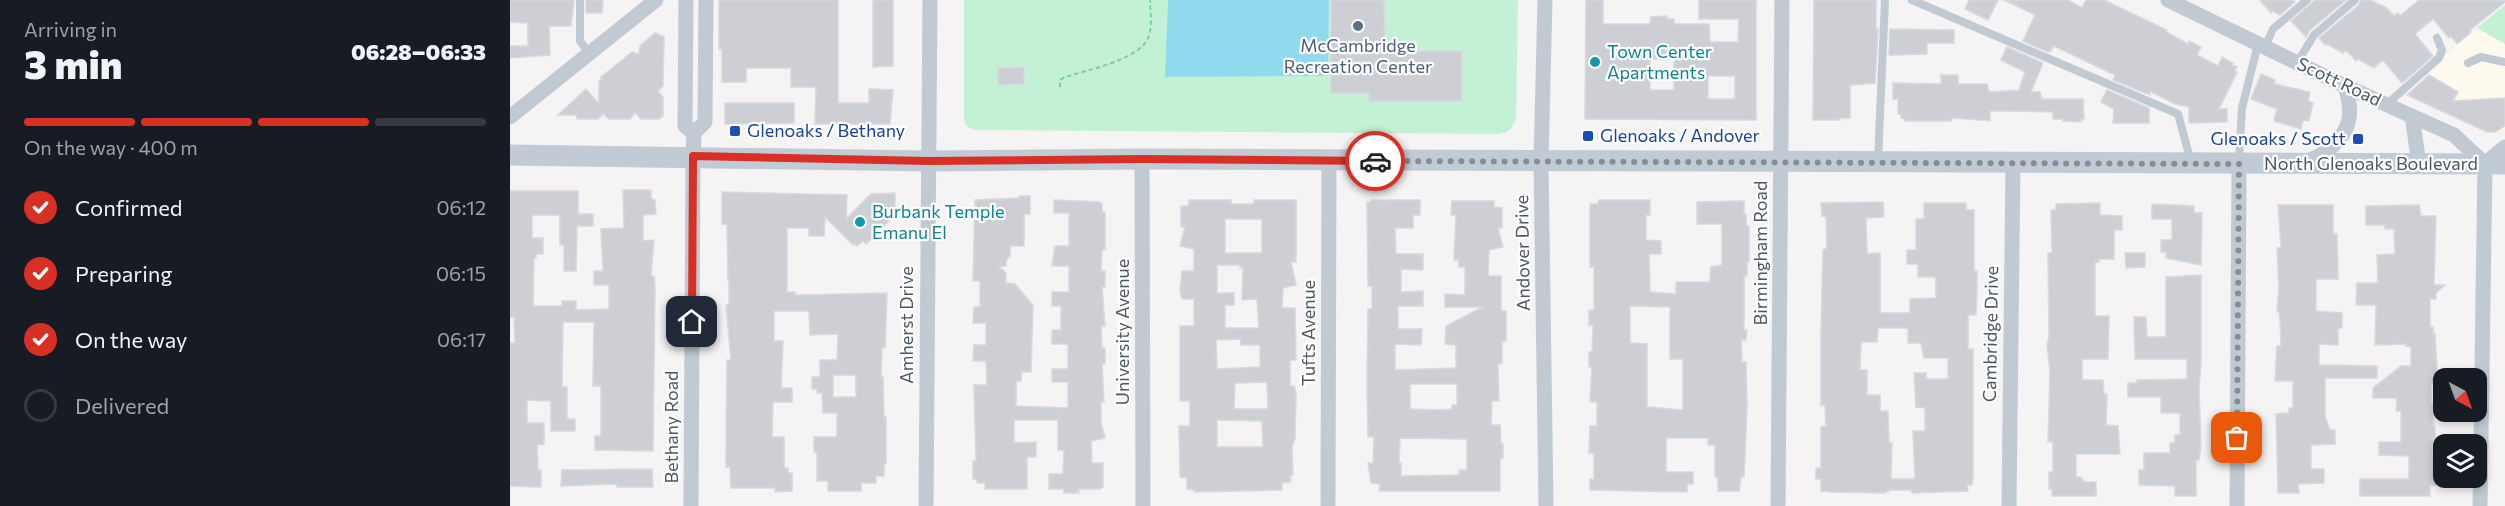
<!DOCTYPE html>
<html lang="en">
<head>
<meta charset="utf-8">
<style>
  body { margin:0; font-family:Commissioner,sans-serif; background:#242831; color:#f1f3f6; height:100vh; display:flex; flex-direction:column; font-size:22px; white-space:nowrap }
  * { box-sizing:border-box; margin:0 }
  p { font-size:20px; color:#9ea1a6 }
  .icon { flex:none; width:33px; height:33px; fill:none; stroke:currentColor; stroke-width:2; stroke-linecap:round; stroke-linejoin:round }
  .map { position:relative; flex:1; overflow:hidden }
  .side { display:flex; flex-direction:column; background:#171b24; width:510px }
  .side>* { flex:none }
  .needle { width:39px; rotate:139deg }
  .buttons { position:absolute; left:1923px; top:368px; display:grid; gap:12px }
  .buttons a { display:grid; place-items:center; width:54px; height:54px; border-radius:12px; background:#171b24; box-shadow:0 3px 9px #0003; font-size:30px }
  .pin { position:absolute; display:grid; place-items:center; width:51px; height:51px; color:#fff; margin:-26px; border-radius:12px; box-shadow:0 3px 9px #0006 }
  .courier { position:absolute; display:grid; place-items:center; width:60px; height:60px; margin:-30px; border:4px solid #d93025; border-radius:50%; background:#fff; color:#222; box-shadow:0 2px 8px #0007 }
  .summary em { font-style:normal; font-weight:800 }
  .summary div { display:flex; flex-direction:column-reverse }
  .summary { display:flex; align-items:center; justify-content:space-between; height:102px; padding:0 24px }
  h1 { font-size:39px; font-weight:800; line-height:45px }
  .bar { display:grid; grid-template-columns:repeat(4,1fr); gap:9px 6px; align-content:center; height:72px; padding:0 24px }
  .bar i { height:8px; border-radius:4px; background:#363941 }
  .bar .active { background:#d93025 }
  .bar p { grid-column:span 4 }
  ol { padding:0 24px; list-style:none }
  li { display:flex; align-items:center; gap:18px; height:66px }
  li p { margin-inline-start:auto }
  li .icon { padding:6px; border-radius:50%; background:#d93025; color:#fff; stroke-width:4 }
  li:last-child { color:#9ea1a6 }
  li i { width:33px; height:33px; border:3px solid #363941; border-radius:50% }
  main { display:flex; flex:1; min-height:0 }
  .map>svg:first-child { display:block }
</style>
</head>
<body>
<main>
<section class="side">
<div class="summary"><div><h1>3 min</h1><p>Arriving in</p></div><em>06:28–06:33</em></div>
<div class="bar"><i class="active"></i><i class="active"></i><i class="active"></i><i></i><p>On the way · 400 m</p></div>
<ol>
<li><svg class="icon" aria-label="check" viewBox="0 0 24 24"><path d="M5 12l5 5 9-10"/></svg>Confirmed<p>06:12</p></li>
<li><svg class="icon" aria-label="check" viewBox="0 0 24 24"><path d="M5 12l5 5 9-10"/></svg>Preparing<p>06:15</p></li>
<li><svg class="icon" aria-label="check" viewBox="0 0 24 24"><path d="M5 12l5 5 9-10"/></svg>On the way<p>06:17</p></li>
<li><i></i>Delivered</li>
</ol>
</section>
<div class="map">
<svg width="1995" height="506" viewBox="0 0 1995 506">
  <rect width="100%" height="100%" fill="#f5f3f3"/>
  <path fill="#fdf9ef" d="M1967,28l28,16v85l-11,5 -12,-3 -80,-39z"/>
  <path fill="#c3f1d5" d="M454,0h554l-2,116c-2,12 -6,16 -18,18l-524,-4 -8,-4 -2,-7z
    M1995,5v39l-28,-16z"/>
  <path fill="#90daee" d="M658,0h161l-1,76 -163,1z"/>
  <path fill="#cdcfd5" stroke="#d7d9de" stroke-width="1.5" fill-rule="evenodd" d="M0,0h64l-3,26h-22l1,29 -40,3v-12h18v-23l-18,-1z
    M76,0h17l-1,13h-16z
    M209,0h119v103h31v-14l24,1 -3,34h-75l1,-37h-25v-19h-45v14h-24v-33h-3z
    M363,0h20v66l-20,1z
    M821,0h53l1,51h77v50h-93v-8h-38z
    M1076,0h17v24h47l1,-7 16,-1v3h7v5h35l1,18h28l1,-23h-40v-19h57v120l-171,-1zM1140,59h24v31h-24zM1198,76h27v23h-27z
    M1304,0h62v29h2l-3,54 -25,2v33h-10v2h-27z
    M1459,0h29l-10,20 -23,-11z
    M1494,0h64l14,8 4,-8h18l63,30 -1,2 22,12 1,-3 12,6 -4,8 21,11 4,-9 11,6 -1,2 5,2 -2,4 2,1 -18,37h8v13l-38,1v-16l-14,-3 -25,-13v4l-37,-15 2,-5 -61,-29 -3,5 -3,1 -25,-11 12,-26z
    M1750,0h33l2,2 -15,13 -7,-4 -2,2z
    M1805,0h31l-36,30 -4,7 -15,-16z
    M1851,0h9l17,8 7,8 3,-3 4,2 18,-15h86v2l-35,28 1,2 -14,12 -6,-8 -2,2 -16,-19 -18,15 18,22 -31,27 -19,-23 -9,8 -16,-9 -2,2 -10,-11 -3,3 -16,-9 -2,1 -6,-7 40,-33z
    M1380,29l64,1v13h-27v11l-38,1z
    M145,33l9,4 -1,49 -5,5 5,6v19l-4,3h-18l-6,-6 -5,6h-21l-6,-5 -5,5h-21l-1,-4h-18l28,-26 13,15v-23h2v-4l31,-25 7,2 1,-8z
    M1497,47l36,16 -12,29h9l2,7h41l1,20h-3v3l-18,-1v-2h-10v-7l-41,-1h-22v10l-34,-3 -5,1v2h-46v-2l-4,-1v-4h-3v-15h-5v-16l48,1v-9h17v9h29l2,8 30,-2 6,-18 -24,-12z
    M514,67v17l-26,1v-17z
    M1751,74l14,6 -1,4 36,8 -2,9 5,2 -4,18 -6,-1 -2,9 -27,-8 3,-12 -26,-10z
    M1919,75l29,17 -5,9 52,-3v28l-10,6h-8l-80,-37z
    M1597,90l42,18v15h-36l1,-14 -13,-7z
    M215,103h69v20l-69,1z
    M113,190h28v8l4,2 1,14 -13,1v26l11,-1 -3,36h3l1,12 -2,163 -58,-1v-14h6v-50h-8l1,-64h-31l-1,65h5v32h8v12h-24v-30l-24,-1v23h17v21l-7,1 1,25h3v17l-31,-1v-143h5l-1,-26h-4v-126h68v23h15v12h-16l-1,45h-12v-26h-4v-30h-28v23h11v16h-7v4h-2l-1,48h29v-5h14v9l33,-1v-24h-15v-14h9l-2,-42 23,-1z
    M212,192l125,3 -1,24 25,-25 24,-1v22l-29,29 -3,-3 -6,5 -3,-3 -1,2 -28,-28 -1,19h-15v-8h-22v64h8v3l92,-2 -2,55h-3l-1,29h2l1,40h2v47h-2v12h-8v7h-15v8h-33v-10h-11v-29h-3v-15h23v-24h-14l-1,-20h-5v-4h-5v-12h8v-17h17l1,-26 -28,1 -1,-24h-35v30h9l-2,47h11v14h-19l-1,35h12v31h4v5h4v18l-17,1v-4h-44l-1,-21h-4v-14l1,-93h4l-5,-55h3v-25h-1l-1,-56h-5zM323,375h23v22h-23z
    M509,196h11v18h-6v32h-14v10l-4,5v5l-6,1 6,6v10l9,1 18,21 -2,67h-10v9h-5v25l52,2v-26h-16v-13h16v-25h-16v-14h9v-24h-9v-14h17v-26h-17l3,-20h14v-33h-15v-13l45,2 3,2v8h3v38h-3l-1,21h4v16h-3l3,39h-4l1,22h3v16h-3l2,38 -3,-1v21l4,16 -14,3 1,22h11v24l-3,2h-22l1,4h-15v-4h-15v-15h14l1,-24h-6v-30h-44v23l22,-1v15h-9v32h-42v-6h-8v-4h-4v-18h3l-2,-76h13l-1,-24h-13l1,-16h12v-22h-13l1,-16h6v-26h-7l2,-81 44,-2z
    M679,200h42v4h23v-4h42v62h-5l5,23 -13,3 -1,20h13l1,52h-6v26h4l2,7 -1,45 -3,9 1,28h-3l1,7 -9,1v7l-88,2v-2l-7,-1v-11l-7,-1 -1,-51h11v-25h-10v-75h14v-27h-12l-2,-8 2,-20h12v-22l-14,-3 5,-19h-4v-21h8zM715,219h37v34h-37zM707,265h23v3h3l-1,32 15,-1 2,29h-34v-23h9v-12h-17zM730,339l1,6h19v22l-43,2 -1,-29zM757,382l1,27h-34l1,-26zM707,420l45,1 1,26h-46z
    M861,200h49v15h-7v13h-18l1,26h27v16l-22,-1v23l22,-1v15h-25v23h24l-1,16 -26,-1v26l61,-2v-23l-11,-1 1,-18 37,-19h-38v-13l20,1v-28h-6v-7h-5l2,-45h-5l1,-14h42v6l8,1v20h-4l5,19 -14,3 -1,26h13v35h5v30h-4v23h-4l1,37h-7l-1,24h9l1,19h2v14h-3v33h-121l1,-7 -9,-1 -3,-20h5l1,-26h-6l-1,-51 1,-77h4v-23h-4l-1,-84h4zM900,384h47v21h-5v4l-13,1 -29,-1zM890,438l67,1v31h-8v5l-58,1v-13h-2z
    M1089,200h51v15h-4v25l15,1v13h-12l1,38 26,2v-12h34l1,-15 11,-2v-41h-25v-22l47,-1v13h2v12h3v36h-2v14l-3,-1v55h3l-1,10h-5l1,22h4l1,44 -3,71h-3l-2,14h-21v-14h-3v-32h-7v-7h-42v34h27v12h-6v8l-97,-2v-11l4,1v-27h-5l1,-27h7v-24h-7l2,-35h-3v-15h3l1,-27h-4v-15h5v-43h-4v-63h8zM1120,306l40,1v52h13v51l-36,-3v-63l-17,-1z
    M1373,202l1,15 -18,1 1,36 13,-1v60h30v-14l26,-1v-21h-18v-13h-11v-14h9v-31h8v-16h42v7h8v61h3v21l-1,23h-8v34h5v129l-1,7h-5l1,6 -56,2v-3h-21l-7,3 -53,-1 -10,-1v-12h-5v-11h5v-41l5,-1 -1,-21h-4v-74l2,-81 4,-2 -1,-31 -4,-1 -1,-13zM1368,328h30v15h13l3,15h24v21h-22v-6h-12l2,34 9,1v23h-12l2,47 -3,1h-21l1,-36h-3l-1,-32h-8v-16h-13v-25h-7l1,-28h16z
    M1590,203v12l22,1v14h-8v29h-15v3h-4v54h14l-1,43h-26v21h21l1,14h3l-1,31 12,1 2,28h-44v23h5l3,5h12v14h-44v-7h-3v-17h4v-30h-5l2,-70 -3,-28 2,-7 -1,-84h4l-1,-43h5v-6z
    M1642,204l42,2v7h8l-1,52 -35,-7v-6h-5v-12h11v-21h-20z
    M1768,205h55v29h4l1,45h-22v32l26,2v15h-4v17l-19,-1v21l58,1v12h-52v39l5,13h5v14l-24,1v24h13v14l-26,1 1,9h-21l-2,-79 13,-1v-5h4v-27h-18l2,-35h4l-1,-28 -1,-6h-2l2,-25 -2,-39h4z
    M1909,205l2,11h15l-2,69h11l-9,8v6h-6v28h3v8l2,-1 2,36 -1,13h-5v21h2v22h2v12h-2v21h4v26h-7v11h-70v-17h49v-23l-30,-1v-13h22v-31h-5l1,-13h-24v-10l28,-22h10v-19l-5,-1v-2l-31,1 1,-40h-20l1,-22h21l-1,-28 18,-1 -1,-25h-9v-4h-19v-19z
    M1615,253h20v14l-19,1z
    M1691,275v90l-2,23 2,58 -2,14h-3v36h-21v-10l-36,-1v-15h5v-17h26v-10h5v-8h5v-22h-19v-16h-33v-14h9v-3l50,-1v-20h-52l-1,-42h12l1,20h19v-60z
    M142,469l1,18h-36v-3l-56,2 1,-16z"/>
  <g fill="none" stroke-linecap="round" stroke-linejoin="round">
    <path stroke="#7ad0a6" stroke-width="2" stroke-dasharray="4.5 3" stroke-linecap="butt" d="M550,87v-7l5,-3c22,-7 74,-17 83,-39 5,-11 2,-26 2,-38"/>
    <path stroke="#c1cad2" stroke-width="8" d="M70,0v41l9,12
      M1402,0l266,114 13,48
      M1755,47l8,-18 34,-29
      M1787,63l17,-28 41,-35
      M1958,63l13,-6 24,5
      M1876,105l53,-47 3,-8 -5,-12
      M1368,160l7,-160
      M1729,160l3,-52 16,-64"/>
    <path stroke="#c1cad2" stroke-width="15" d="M176,0l-1,126 9,7
      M1035,0l-4,161 5,345
      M1658,0l177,86 109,49 31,29
      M1902,116l7,48
      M0,117l146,-117
      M632,159l1,347
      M1796,161c19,-5 39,-22 43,-42 2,-11 -1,-22 -4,-33
      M1975,164l20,-17
      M181,506l2,-350 1,-23 11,-11 1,-122
      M416,506l4,-506
      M818,506l1,-345
      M1268,506l4,-506
      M1499,506l4,-344
      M1727,506l2,-342
      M1970,506l5,-342"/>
    <path stroke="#c1cbd6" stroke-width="21" d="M0,155l418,6 214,-2 1363,5"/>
  </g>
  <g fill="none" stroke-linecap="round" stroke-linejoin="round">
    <path stroke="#868d94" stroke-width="6" stroke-dasharray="0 10.8" d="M865,161l864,3 -2,274"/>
    <path stroke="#d93025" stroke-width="8" d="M182,322l1,-166 235,5 214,-2 233,2"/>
  </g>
  <circle fill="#5c6f8a" stroke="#fff" stroke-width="2" cx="848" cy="26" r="6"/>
  <g fill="#0f9aa8" stroke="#fff" stroke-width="2">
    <circle cx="1085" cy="62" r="6"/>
    <circle cx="350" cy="222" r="6"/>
  </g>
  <g fill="#1a4fb4" stroke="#fff" stroke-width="2">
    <rect x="219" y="125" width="12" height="12" rx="3"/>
    <rect x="1072" y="130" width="12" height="12" rx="3"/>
    <rect x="1842" y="133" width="12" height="12" rx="3"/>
  </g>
  <g text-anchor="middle" stroke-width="4.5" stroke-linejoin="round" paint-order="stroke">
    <g font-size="18" fill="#4e5e75" stroke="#fff">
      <text x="848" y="52">McCambridge<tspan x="848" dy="21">Recreation Center</tspan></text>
    </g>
    <g font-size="18" fill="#0d838f" stroke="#fff" text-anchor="start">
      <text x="1097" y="58">Town Center<tspan x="1097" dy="21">Apartments</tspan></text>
      <text x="362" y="218">Burbank Temple<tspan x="362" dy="21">Emanu El</tspan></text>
    </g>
    <g font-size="18" fill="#4a5661" stroke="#fff">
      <text transform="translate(1829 82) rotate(25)" y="6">Scott Road</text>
      <text x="1861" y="170">North Glenoaks Boulevard</text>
      <text transform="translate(1013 253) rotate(-91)" y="6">Andover Drive</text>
      <text transform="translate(1251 253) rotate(-90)" y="6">Birmingham Road</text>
      <text transform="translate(397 325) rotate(-90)" y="6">Amherst Drive</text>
      <text transform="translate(613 332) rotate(-90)" y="6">University Avenue</text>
      <text transform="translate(799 333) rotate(-90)" y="6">Tufts Avenue</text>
      <text transform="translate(1481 334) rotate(-89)" y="6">Cambridge Drive</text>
      <text transform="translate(162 427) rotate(-90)" y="6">Bethany Road</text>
    </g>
    <g font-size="18" fill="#164399" stroke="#fff" text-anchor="start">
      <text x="237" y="137">Glenoaks / Bethany</text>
      <text x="1090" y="142">Glenoaks / Andover</text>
      <text x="1836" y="145" text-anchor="end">Glenoaks / Scott</text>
    </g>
  </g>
</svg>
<div class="buttons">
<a><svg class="needle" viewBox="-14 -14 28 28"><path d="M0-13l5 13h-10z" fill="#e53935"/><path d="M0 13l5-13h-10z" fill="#9ea1a6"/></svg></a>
<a><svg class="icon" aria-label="layers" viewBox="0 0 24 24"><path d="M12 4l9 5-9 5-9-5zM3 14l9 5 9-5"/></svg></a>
</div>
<div class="pin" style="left:1727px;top:438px;background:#ea580c"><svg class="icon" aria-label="bag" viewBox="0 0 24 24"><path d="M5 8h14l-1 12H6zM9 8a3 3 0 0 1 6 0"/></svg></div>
<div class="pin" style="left:182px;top:322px;background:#1f2937"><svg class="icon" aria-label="home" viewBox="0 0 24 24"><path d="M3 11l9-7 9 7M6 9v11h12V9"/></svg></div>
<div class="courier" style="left:865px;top:161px"><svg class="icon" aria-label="car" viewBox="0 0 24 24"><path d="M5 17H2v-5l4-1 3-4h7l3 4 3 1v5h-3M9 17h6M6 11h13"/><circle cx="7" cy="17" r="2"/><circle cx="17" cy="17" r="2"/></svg></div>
</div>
</main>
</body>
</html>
